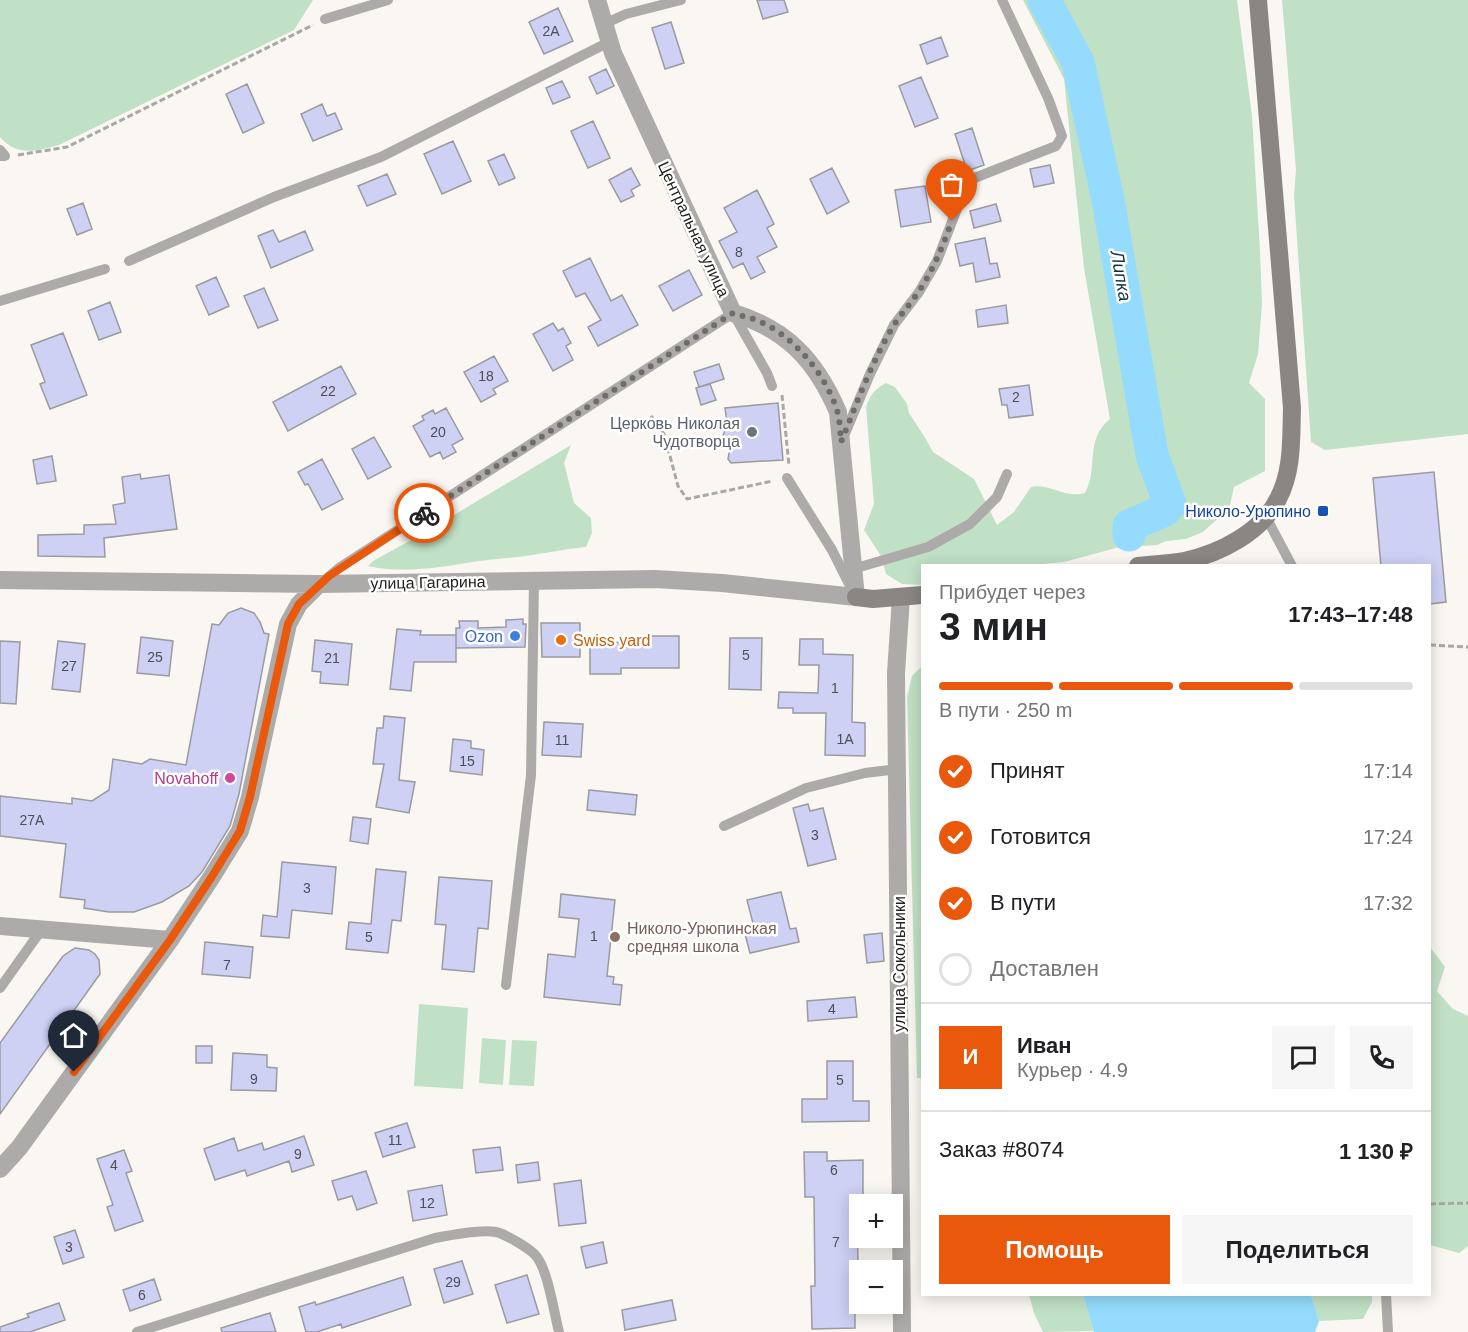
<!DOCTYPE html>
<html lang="ru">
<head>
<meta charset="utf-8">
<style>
  body { margin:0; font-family:Helvetica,sans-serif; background:#f6f6f6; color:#202124; height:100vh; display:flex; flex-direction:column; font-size:22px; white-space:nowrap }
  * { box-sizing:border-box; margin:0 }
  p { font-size:20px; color:#757577 }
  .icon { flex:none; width:33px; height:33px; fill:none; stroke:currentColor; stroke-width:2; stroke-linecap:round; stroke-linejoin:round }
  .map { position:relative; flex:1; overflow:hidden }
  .details { position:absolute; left:921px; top:564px; width:510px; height:732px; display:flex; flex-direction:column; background:#fff; border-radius:0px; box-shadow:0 3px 15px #0003 }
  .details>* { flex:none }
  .fabs { position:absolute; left:849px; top:1194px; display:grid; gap:12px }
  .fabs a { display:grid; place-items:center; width:54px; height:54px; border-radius:0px; background:#fff; box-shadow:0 3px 15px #0003; font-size:30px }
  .pin { position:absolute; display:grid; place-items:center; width:51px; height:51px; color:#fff; margin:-62px -26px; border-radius:50% 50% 50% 0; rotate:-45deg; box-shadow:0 0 6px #0007 }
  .pin .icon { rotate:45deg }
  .courier { position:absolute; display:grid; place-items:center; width:60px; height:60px; margin:-30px; border:4px solid #ea580c; border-radius:50%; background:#fff; color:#222; box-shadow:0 2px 8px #0007 }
  .summary em { font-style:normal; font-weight:700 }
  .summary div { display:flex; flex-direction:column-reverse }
  .summary { display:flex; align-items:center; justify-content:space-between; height:102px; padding:0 18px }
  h1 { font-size:39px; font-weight:700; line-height:45px }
  .bar { display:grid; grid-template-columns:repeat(4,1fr); gap:9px 6px; align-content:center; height:72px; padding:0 18px }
  .bar i { height:8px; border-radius:4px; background:#e0e0e0 }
  .bar .current { background:#ea580c }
  .bar p { grid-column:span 4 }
  .line { display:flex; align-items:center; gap:15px; padding:0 18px; border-top:2px solid #e0e0e0 }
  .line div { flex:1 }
  .round { display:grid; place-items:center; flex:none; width:63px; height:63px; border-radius:0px; background:#f6f6f6 }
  ol { padding:0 18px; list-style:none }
  li { display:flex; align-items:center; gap:18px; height:66px }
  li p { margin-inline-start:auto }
  li .icon { padding:6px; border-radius:50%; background:#ea580c; color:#fff; stroke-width:4 }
  li:last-child { color:#757577 }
  li i { width:33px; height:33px; border:3px solid #e0e0e0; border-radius:50% }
  .action { display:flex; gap:12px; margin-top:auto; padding:12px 18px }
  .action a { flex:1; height:69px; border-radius:0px; background:#ea580c; color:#fff; font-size:24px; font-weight:700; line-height:69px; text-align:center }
  .action a+a { background:#f6f6f6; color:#202124 }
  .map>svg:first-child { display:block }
</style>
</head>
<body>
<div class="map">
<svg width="1468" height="1332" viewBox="0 0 1468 1332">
  <rect width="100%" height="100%" fill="#faf7f2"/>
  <path fill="#c0e1c5" d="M0,0h313l-19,30 -235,115c-22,6 -42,12 -59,-8z
    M1023,0h214l15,116 8,135 2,53 -4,50 -9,29 16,16v72l-31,16 -4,18 -5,7 -22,20 -17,7 -20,2 -9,4 -41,3 -52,14 -21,2 -121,2v19l-20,-1 -16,-10 -5,-18 -17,-26 10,-26 -8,-97c4,-12 9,-18 20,-24l9,4 12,17 2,9 15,23 9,16 41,27 23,46 17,-13 17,-25c18,-4 34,12 54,6 14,-25 -1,-53 25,-74l-26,-151 -20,-189z
    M1282,0h186v434l-143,16 -14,-8 -17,-247 2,-25z
    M571,445l-7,18 10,40 17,15 1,15 -6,14c-21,2 -40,6 -60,9 -15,2 -31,3 -47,5 -37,6 -74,13 -111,5l5,-5 49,-27z
    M922,666v412h-5l-10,-381 5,-21z
    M1430,947l15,20 -8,24 16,18 15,7v230l-9,7 -29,-8z
    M419,1004l49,4 -5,81 -49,-3z
    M482,1038l24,2 -3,45 -24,-2z
    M512,1040l25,1 -3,45 -25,-1z
    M1029,1295h54l11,36 -51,1 -9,-19z
    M1311,1295h61v7l-9,17 -44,2z"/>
  <path fill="#95dbfd" d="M1083,1295h228l8,26 -4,11h-221z"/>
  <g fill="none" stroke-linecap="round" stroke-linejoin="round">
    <path stroke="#95dbfd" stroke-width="33" d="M1044,0l34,62 30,138 44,255 18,49 -5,6 -36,16v9"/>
  </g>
  <path fill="#ced0f4" stroke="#9a9ba0" stroke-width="1.5" d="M757,0h27l4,12 -25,7z
    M558,8l15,33 -29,13 -15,-32z
    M671,22l13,41 -19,6 -13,-41z
    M941,37l7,19 -21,8 -7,-19z
    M606,69l8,17 -17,8 -8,-17z
    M921,77l17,41 -23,9 -16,-41z
    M562,81l8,16 -17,7 -7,-16z
    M247,84l17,39 -21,10 -17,-39z
    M322,104l5,12 8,-3 7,16 -29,12 -12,-27z
    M593,121l17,37 -22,10 -17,-37z
    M972,128l12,37 -17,6 -12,-37z
    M453,141l18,40 -29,13 -18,-40z
    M504,154l11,24 -16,7 -11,-24z
    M1050,165l4,18 -20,4 -4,-18z
    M631,168l9,17 -9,5 3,6 -13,6 -12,-22z
    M832,168l17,34 -22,12 -17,-35z
    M387,174l9,20 -29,12 -9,-20z
    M925,186l6,36 -30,5 -6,-37z
    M757,190l17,34 -7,4 10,19 -20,10 8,15 -14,7 -8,-16 -10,5 -14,-27 18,-9 -13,-24z
    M83,203l9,26 -15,6 -10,-26z
    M996,204l5,17 -27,7 -4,-17z
    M273,230l6,12 26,-11 8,19 -42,18 -13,-32z
    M985,238l5,26 7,-1 3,14 -24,5 -3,-19 -13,3 -5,-22z
    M590,258l21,43 11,-6 16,30 -40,21 -10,-19 13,-7 -16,-27 -9,4 -13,-26z
    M689,270l13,25 -29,16 -14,-25z
    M216,277l13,29 -20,9 -13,-29z
    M264,288l14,32 -20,8 -14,-32z
    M110,302l11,30 -22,8 -11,-29z
    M1006,305l2,18 -30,4 -2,-17z
    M553,323l5,8 5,-3 8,15 -5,3 7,14 -20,11 -20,-37z
    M63,333l24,62 -37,14 -10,-25 5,-2 -14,-37z
    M494,356l14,25 -15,8 3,5 -15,8 -17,-30z
    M719,364l5,15 -25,8 -5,-15z
    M341,366l15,28 -68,37 -15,-29z
    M710,384l6,16 -15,5 -5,-17z
    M1029,385l4,30 -24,3 -2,-13h-5l-3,-16z
    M778,403l5,57 -52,3 -3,-4 2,-11 -7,-12 4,-12 -2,-16z
    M446,408l17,31 -11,6 4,7 -13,7 -3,-7 -10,5 -17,-31 11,-6 -2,-4 11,-6 2,4z
    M374,437l17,30 -23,12 -16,-30z
    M52,456l4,25 -19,3 -4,-24z
    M322,459l21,40 -21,11 -14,-26 -3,1 -7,-13z
    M1434,472l12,130 -16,2v-38h-49l-8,-88z
    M140,474l1,5 28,-4 8,54 -73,9 1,19 -67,-1v-21l46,-1v-9l32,-1 -3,-19 12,-2 -3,-26z
    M241,608l13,5 6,9 4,11 5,1 -30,160 -9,32 -28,46 -13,14 -27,16 -28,10h-25l-25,-4 1,-8 -25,-3 6,-53 -66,-8v-40l72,8v-6l20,3 17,-11 4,-31 29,5 8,-5 36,6 26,-141 7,1 9,-12z
    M523,619v5h3l-1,23 -69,1v-20h4l-1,-7h19v7l28,-1v-7z
    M541,623h39v34h-38z
    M397,629l24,2 -1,4h36v27h-42l-3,29 -21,-2z
    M639,636h40v32h-58v6h-31v-31l50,-1z
    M141,637l32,4 -4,35 -32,-3z
    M730,638h32l-1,52 -32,-1z
    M800,639h23v15l30,1 -1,67 13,1v33l-40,-1 1,-42h-33v-5h-15l1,-16 39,1 1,-28h-20z
    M315,640l37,4 -4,41 -28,-2 1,-11 -9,-1z
    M0,641l20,1 -4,62 -16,-1z
    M58,641l27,3 -5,48 -28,-3z
    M384,716l21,2 -6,62 16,2 -6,31 -33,-6 8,-43h-11l4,-36h6z
    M544,722l39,2 -2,33 -39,-2z
    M453,739l18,2v7l13,2 -2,25 -32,-4z
    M589,790l48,5 -2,20 -48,-5z
    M808,804l2,7 13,-3 13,51 -28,7 -15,-58z
    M353,817l18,2 -3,25 -18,-3z
    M282,862l54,5 -4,47 -40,-4 -3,28 -28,-2 2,-21 14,2z
    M376,869l30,3 -5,49 -9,-1 -4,33 -42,-4 3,-27 22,2z
    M439,877l53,4 -4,48 -10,-1 -4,44 -32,-3 4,-44 -11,-1z
    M781,892l9,37 6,-1 3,14 -49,11 -5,-19 10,-3 -8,-31z
    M561,894l54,6 -8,76 7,1 -1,7 9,1 -2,20 -76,-8 4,-43 27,3 4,-38 -20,-2z
    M882,933l2,28 -17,2 -3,-28z
    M205,942l48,5 -3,31 -48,-4z
    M75,948l14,2 6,4 4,6 1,14 -100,140v-71l63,-87z
    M855,997l2,20 -49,4 -1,-20z
    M196,1046h16v17h-16z
    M233,1053l34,2v12l10,1 -1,23 -45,-1z
    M827,1061h26v40h16v20l-67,1v-23h25z
    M407,1123l8,24 -32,10 -8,-24z
    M304,1136l10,29 -22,7 -3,-11 -42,15 -2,-6 -30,10 -11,-31 30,-11 4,13 24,-8 2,7z
    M500,1147l3,23 -27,3 -3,-23z
    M124,1150l8,21 -6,2 17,48 -28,10 -8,-24 6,-2 -16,-46z
    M804,1152h23v9l36,-1v44h-3v7h-3l1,53h-3v64l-43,1 -1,-43h4l-1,-89h-9z
    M538,1162l2,18 -22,3 -2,-18z
    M366,1171l11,32 -20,7 -5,-14 -14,4 -6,-19z
    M581,1180l5,43 -27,3 -5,-42z
    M442,1185l5,30 -34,6 -5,-30z
    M75,1230l9,27 -21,7 -9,-27z
    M603,1242l4,21 -21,5 -5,-21z
    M462,1261l11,33 -29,9 -10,-34z
    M527,1275l12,39 -32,9 -12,-38z
    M403,1277l8,28 -69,23 -1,-4 -24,8h-11l-7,-25 16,-5 1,3z
    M154,1279l7,21 -31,11 -7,-21z
    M672,1300l4,20 -51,10 -3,-20z
    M59,1303l6,17 -35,12h-30v-5l29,-10 -2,-3z
    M270,1313l6,19h-54l-1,-4z"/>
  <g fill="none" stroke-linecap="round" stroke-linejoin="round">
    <path stroke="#aaa8a4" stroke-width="3" stroke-dasharray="6 3" stroke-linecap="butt" d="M18,155l49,-8 246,-122
      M782,395l7,71
      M651,416l13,18 14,52 9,13 86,-18
      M1430,645l38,2
      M1430,1204l38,-1"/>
    <path stroke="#adabaa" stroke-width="10" d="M325,19l63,-19
      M604,24l22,-10 55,-14
      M0,150l5,6h-5
      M129,261l145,-64 107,-40 228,-115
      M0,301l105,-32
      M844,436l26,-62 24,-49 25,-33 18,-31 29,-76 6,-6 84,-33 6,-10 -14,-38 -46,-98
      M787,478l45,72 19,38
      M1266,517l26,49
      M853,569l75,-22 42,-23 27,-27 10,-23
      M320,584l19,-16 394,-255 34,60 5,13
      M724,826l82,-38 59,-15 33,-4
      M506,985l25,-210 3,-194
      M0,988l42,-59
      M1386,1294l2,38
      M137,1332l298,-94c15,-3 47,-9 61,-6 9,2 35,17 40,24 12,14 18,57 23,76"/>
    <path stroke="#adabaa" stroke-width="18" d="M0,580l319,4 336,-5 67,4 134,14 -18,-185c-22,-51 -51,-83 -105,-99l-120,-260 -16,-53
      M901,597l-5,76 6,659
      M0,926l170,14
      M0,1169l19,-21 151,-208 41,-62 29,-47 10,-34 38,-173 11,-20 20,-20"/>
    <path stroke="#898684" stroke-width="18" d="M1138,566c15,-2 31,-2 46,-5 35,-7 78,-29 94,-62 15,-28 13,-61 14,-91l-34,-408
      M856,597l17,2 49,-4"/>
  </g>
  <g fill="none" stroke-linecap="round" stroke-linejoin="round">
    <path stroke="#6e6d6a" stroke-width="6" stroke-dasharray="0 10.8" d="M424,513l309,-200c8,3 15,4 23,7 36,14 69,53 81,90 3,10 3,22 4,32 16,-39 31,-81 53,-117 8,-12 17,-22 25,-34 15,-22 24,-46 33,-70"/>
    <path stroke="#ea580c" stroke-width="8" d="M74,1072l96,-132 41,-62 29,-47 10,-34 38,-173 11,-20 30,-28 95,-63"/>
  </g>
  <circle fill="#6b7280" stroke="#fff" stroke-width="2" cx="752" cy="432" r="6"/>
  <rect fill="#1a4fb4" stroke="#fff" stroke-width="2" x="1317" y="505" width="12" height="12" rx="3"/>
  <circle fill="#3f7fe0" stroke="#fff" stroke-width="2" cx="515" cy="636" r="6"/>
  <circle fill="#e8710a" stroke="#fff" stroke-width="2" cx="561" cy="640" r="6"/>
  <circle fill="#d1479c" stroke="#fff" stroke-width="2" cx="230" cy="778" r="6"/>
  <circle fill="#8d6e63" stroke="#fff" stroke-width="2" cx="615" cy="937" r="6"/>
  <g text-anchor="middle" stroke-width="5" stroke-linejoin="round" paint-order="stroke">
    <g font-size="14" fill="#4e4e55">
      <text x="551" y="36">2А</text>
      <text x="739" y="257">8</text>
      <text x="486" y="381">18</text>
      <text x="328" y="396">22</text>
      <text x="1016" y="402">2</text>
      <text x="438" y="437">20</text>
      <text x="746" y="660">5</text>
      <text x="155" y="662">25</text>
      <text x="332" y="663">21</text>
      <text x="69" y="671">27</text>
      <text x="835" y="693">1</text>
      <text x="845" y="744">1А</text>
      <text x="562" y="745">11</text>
      <text x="467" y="766">15</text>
      <text x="32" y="825">27А</text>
      <text x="815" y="840">3</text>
      <text x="307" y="893">3</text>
      <text x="594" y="941">1</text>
      <text x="369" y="942">5</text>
      <text x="227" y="970">7</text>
      <text x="832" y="1014">4</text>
      <text x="254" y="1084">9</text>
      <text x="840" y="1085">5</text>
      <text x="395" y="1145">11</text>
      <text x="298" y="1159">9</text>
      <text x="114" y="1170">4</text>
      <text x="834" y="1175">6</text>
      <text x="427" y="1208">12</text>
      <text x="836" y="1247">7</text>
      <text x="69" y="1252">3</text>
      <text x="453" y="1287">29</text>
      <text x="142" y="1300">6</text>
    </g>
    <g font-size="16" fill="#232220" stroke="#fff">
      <text transform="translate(694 229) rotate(65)" y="6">Центральная улица</text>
      <text transform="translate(428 582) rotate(-1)" y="6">улица Гагарина</text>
      <text transform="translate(899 964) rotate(-90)" y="6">улица Сокольники</text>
    </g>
    <g font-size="16" fill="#5b616d" stroke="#fff" text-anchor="end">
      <text x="740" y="429">Церковь Николая<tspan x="740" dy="18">Чудотворца</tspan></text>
    </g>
    <g font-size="16" fill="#164399" stroke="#fff" text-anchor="end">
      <text x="1311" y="517">Николо-Урюпино</text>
    </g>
    <g font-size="16" fill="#366cbe" stroke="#fff" text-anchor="end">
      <text x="503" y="642">Ozon</text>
    </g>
    <g font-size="16" fill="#c56008" stroke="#fff" text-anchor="start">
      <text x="573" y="646">Swiss yard</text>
    </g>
    <g font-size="16" fill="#b23c85" stroke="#fff" text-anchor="end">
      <text x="218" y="784">Novahoff</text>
    </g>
    <g font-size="16" fill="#785e54" stroke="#fff" text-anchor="start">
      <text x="627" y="934">Николо-Урюпинская<tspan x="627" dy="18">средняя школа</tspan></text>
    </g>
    <g font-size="18" font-style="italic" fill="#0f303e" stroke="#fff">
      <text transform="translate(1121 276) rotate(80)" y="6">Липка</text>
    </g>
  </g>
</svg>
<div class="fabs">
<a>+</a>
<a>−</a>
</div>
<div class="pin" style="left:952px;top:221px;background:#ea580c"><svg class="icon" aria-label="bag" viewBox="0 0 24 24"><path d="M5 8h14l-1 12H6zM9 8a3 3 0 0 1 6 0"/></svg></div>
<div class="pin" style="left:74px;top:1072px;background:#1f2937"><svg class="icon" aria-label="home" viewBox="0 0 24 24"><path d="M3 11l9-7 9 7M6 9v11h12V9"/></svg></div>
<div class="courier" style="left:424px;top:513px"><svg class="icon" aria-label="bike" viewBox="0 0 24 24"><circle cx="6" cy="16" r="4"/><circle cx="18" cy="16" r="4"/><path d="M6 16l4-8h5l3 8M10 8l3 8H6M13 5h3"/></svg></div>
<section class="details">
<div class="summary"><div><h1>3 мин</h1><p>Прибудет через</p></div><em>17:43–17:48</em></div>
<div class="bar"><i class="current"></i><i class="current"></i><i class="current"></i><i></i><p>В пути · 250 m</p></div>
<ol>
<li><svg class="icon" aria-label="check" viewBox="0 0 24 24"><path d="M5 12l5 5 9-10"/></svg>Принят<p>17:14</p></li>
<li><svg class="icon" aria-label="check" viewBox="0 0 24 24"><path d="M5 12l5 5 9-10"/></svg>Готовится<p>17:24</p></li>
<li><svg class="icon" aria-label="check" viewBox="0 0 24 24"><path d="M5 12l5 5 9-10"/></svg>В пути<p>17:32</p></li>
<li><i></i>Доставлен</li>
</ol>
<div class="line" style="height:108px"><b class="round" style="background:#ea580c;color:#fff">И</b><div><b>Иван</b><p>Курьер · 4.9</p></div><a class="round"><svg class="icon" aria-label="chat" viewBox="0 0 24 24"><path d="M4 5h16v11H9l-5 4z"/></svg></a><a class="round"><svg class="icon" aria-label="phone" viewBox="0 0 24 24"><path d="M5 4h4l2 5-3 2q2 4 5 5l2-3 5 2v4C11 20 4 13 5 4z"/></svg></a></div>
<div class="line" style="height:78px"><div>Заказ #8074</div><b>1 130 ₽</b></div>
<div class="action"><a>Помощь</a><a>Поделиться</a></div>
</section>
</div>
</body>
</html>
